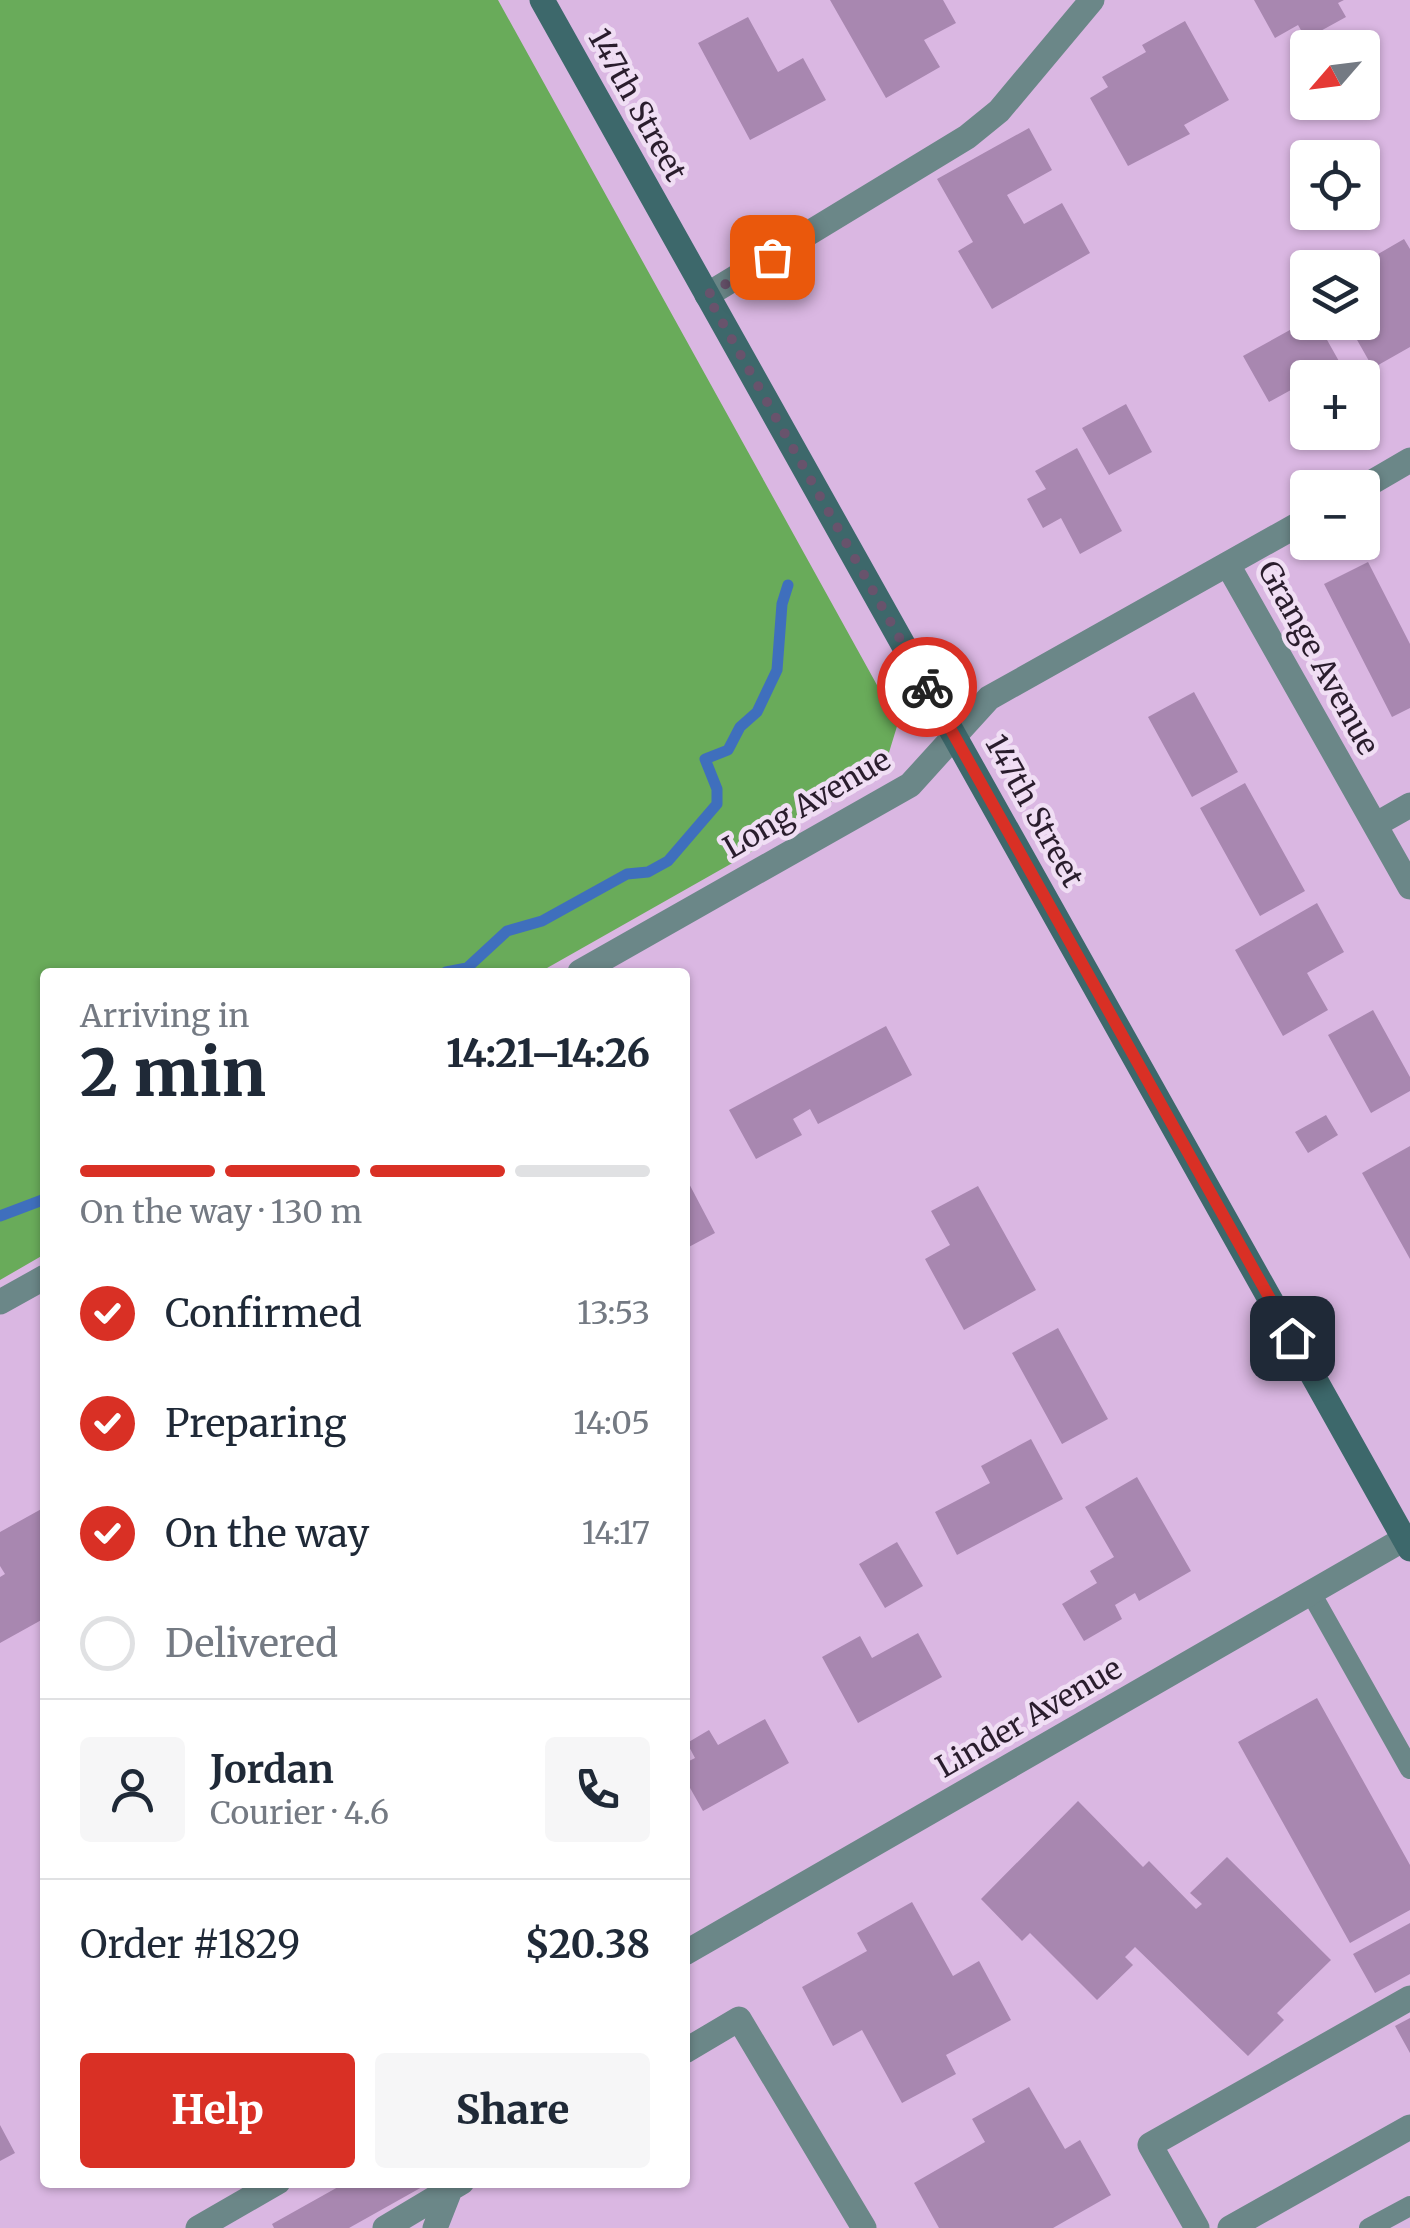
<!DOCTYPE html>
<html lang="en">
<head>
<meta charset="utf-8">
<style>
  body { margin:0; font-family:Merriweather,serif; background:#f6f6f7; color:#1f2937; height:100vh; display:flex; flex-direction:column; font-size:38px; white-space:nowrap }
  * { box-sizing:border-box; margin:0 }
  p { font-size:32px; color:#747a83 }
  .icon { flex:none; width:55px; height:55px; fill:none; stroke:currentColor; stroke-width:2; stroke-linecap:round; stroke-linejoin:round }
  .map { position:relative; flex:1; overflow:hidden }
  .details { position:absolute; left:40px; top:968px; width:650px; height:1220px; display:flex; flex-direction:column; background:#fff; border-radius:10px; box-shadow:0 2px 8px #0004 }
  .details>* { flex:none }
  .needle { width:65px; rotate:242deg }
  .controls { position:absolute; left:1290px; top:30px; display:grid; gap:20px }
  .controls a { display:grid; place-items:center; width:90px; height:90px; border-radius:10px; background:#fff; box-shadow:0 2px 8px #0004; font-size:50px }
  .pin { position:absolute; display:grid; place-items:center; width:85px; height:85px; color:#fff; margin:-42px; border-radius:20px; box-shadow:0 5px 15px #0006 }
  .courier { position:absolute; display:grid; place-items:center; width:100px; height:100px; margin:-50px; border:8px solid #d93025; border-radius:50%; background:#fff; color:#222; box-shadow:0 2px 12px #0007 }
  .headline em { font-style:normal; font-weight:800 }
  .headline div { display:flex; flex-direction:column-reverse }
  .headline { display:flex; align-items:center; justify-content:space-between; height:170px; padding:0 40px }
  h1 { font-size:65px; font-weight:800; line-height:75px }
  .bar { display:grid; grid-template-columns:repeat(4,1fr); gap:15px 10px; align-content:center; height:120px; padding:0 40px }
  .bar i { height:12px; border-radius:8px; background:#e0e1e3 }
  .bar .on { background:#d93025 }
  .bar p { grid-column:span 4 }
  .line { display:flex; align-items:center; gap:25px; padding:0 40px; border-top:2px solid #e0e1e3 }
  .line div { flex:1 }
  .round { display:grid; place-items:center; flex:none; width:105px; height:105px; border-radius:10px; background:#f6f6f7 }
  ol { padding:0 40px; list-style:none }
  li { display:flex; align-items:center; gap:30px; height:110px }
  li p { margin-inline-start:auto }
  li .icon { padding:10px; border-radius:50%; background:#d93025; color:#fff; stroke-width:4 }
  li:last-child { color:#747a83 }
  li i { width:55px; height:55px; border:5px solid #e0e1e3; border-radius:50% }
  .primary-button { display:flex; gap:20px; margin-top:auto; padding:20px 40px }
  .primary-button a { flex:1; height:115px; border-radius:10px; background:#d93025; color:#fff; font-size:40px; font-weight:800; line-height:115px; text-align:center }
  .primary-button a+a { background:#f6f6f7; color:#1f2937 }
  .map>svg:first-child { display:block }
</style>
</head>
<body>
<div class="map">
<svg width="1410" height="2228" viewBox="0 0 1410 2228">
  <rect width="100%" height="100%" fill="#dab7e2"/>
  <path fill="#69ab5a" d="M0,0h498l400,723 -11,36 -29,26 -115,72 -203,115h-495v282l-45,26z"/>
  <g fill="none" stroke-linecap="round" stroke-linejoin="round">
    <path stroke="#3f6fbd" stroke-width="11" d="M446,972l21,-4 40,-37 35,-10 85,-47 21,-2 20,-11 49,-57v-15l-12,-30 23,-9 12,-23 17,-15 20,-42 5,-66 6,-19
      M0,1216l45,-17"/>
  </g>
  <path fill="#a887b0" d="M830,0h113l13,23 -32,17 16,27 -54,31z
    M1254,0h90l-6,3 8,14 -40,22 -8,-14 -23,13z
    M748,17l30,55 25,-14 23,42 -76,40 -52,-97z
    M1185,21l44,79 -45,25 6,9 -62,32 -38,-68 18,-11 -6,-10 44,-25 -4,-7z
    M1029,128l23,42 -45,25 17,29 38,-21 28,50 -98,56 -34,-58 15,-9 -36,-63z
    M1404,239l6,10v98l-37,21 -25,-44 14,-2v-7l15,-8 -15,-25v-14h-8z
    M1308,320l9,2 23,41 -71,39 -26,-46z
    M1126,404l26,48 -43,23 -27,-47z
    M1077,448l45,83 -42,23 -19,-36 -18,10 -16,-29 19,-10 -11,-18z
    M1368,562l42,82v64l-18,9 -68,-133z
    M1194,692l44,80 -46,25 -44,-80z
    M1245,783l60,108 -45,25 -60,-108z
    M1317,903l27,49 -37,21 21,37 -45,26 -48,-86z
    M1373,1010l37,67v14l-39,22 -43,-78z
    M886,1026l26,49 -94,49 -8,-15 -17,10 9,16 -46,24 -27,-49z
    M1326,1115l12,20 -30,18 -13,-21z
    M1410,1146v113l-48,-86z
    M685,1176l30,57 -30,16z
    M978,1186l58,104 -72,40 -39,-71 25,-14 -19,-34z
    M1058,1328l50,91 -46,25 -50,-91z
    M1031,1439l32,60 -106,56 -22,-43 55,-29 -9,-17z
    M1137,1477l54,94 -52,30 -4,-8 -20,12 7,14 -38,22 -22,-37 35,-21 -7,-12 24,-14 -29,-50z
    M45,1507v111l-45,25v-66l5,-3 -5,-8v-34z
    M897,1542l26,44 -38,22 -26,-44z
    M918,1633l24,44 -84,46 -36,-66 38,-21 12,22z
    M1317,1698l93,167v45l-60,33 -112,-201z
    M765,1719l24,44 -86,48 -18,-32v-16l10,-5 -8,-15 22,-13 9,15z
    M1078,1801l65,66 6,-6 47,48 6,-5 -12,-11 37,-36 104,103 -54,53 7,7 -36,36 -113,-109 -10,10 8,8 -36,35 -67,-67 -8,8 -41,-42z
    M912,1902l41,74 26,-15 32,59 -65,35 10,19 -54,29 -40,-73 -29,16 -31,-59 65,-36 -10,-18z
    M1410,1923v51l-35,19 -22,-39z
    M1410,2018v35l-15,-27z
    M1029,2087l36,62 15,-9 31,55 -58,33h-114l-25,-45 71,-41 -13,-23z
    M0,2125l15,28 -15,8z
    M347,2182h84l-82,46h-75l-2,-4z"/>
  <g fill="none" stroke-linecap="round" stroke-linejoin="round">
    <path stroke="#6b8788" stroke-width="20" d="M1311,1593l99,176
      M1369,2228l41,-22"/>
    <path stroke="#6b8788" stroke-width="25" d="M707,295l260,-158 32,-26 93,-111
      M1362,488l48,-28
      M1228,565l182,322
      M1375,825l35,-20
      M580,972l330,-187 79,-87 319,-179
      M0,1302l45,-25
      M685,1953l719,-414
      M685,2051l54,-32 125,209
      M198,2228l80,-46
      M385,2228l77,-46
      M435,2228l15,-38
      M1197,2228l-47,-83 260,-147
      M1230,2228l180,-101"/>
    <path stroke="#3d686b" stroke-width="25" d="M542,0l868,1549"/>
  </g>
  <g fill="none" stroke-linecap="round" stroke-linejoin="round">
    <path stroke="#68536c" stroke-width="10" stroke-dasharray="0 18" d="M772,257l-65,38 220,392"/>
    <path stroke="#d93025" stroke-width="12" d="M927,687l365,651"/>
  </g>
  <g text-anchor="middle" stroke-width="9" stroke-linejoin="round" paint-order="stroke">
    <g font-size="30" fill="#2a1d2d" stroke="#f0def4">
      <text transform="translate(637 105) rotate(61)" y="10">147th Street</text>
      <text transform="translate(1318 658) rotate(61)" y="10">Grange Avenue</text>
      <text transform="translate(807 804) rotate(-30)" y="10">Long Avenue</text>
      <text transform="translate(1034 811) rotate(61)" y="10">147th Street</text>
      <text transform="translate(1029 1718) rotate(-30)" y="10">Linder Avenue</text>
    </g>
  </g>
</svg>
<div class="controls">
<a><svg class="needle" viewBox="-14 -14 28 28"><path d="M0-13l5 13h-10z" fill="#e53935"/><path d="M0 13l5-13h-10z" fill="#747a83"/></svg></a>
<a><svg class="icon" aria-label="locate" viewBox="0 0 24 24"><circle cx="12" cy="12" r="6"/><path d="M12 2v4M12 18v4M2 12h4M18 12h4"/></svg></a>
<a><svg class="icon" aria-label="layers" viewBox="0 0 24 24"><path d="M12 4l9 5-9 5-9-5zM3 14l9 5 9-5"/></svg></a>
<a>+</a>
<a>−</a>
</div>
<div class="pin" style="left:772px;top:257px;background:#ea580c"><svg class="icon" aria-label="bag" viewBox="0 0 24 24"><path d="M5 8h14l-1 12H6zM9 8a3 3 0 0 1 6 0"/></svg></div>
<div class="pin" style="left:1292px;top:1338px;background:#1f2937"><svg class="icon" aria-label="home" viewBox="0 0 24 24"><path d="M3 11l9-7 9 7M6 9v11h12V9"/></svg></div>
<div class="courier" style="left:927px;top:687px"><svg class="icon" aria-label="bike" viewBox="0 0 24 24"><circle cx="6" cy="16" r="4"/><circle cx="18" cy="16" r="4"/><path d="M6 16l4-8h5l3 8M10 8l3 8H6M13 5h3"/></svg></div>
<section class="details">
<div class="headline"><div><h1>2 min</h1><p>Arriving in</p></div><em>14:21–14:26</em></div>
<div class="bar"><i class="on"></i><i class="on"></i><i class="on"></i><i></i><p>On the way · 130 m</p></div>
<ol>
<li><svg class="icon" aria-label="check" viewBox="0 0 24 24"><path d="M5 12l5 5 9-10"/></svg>Confirmed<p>13:53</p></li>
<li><svg class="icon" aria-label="check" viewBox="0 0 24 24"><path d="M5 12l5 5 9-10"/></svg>Preparing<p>14:05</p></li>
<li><svg class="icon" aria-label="check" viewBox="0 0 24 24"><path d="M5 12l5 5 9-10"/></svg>On the way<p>14:17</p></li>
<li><i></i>Delivered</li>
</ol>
<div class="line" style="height:180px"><a class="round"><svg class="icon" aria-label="person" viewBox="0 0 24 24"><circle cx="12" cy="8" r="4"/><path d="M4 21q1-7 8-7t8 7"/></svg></a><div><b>Jordan</b><p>Courier · 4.6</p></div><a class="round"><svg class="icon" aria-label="phone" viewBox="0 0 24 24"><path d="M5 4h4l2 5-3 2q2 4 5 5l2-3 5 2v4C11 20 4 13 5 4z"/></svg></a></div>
<div class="line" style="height:130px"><div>Order #1829</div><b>$20.38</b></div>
<div class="primary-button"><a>Help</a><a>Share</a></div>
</section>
</div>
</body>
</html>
